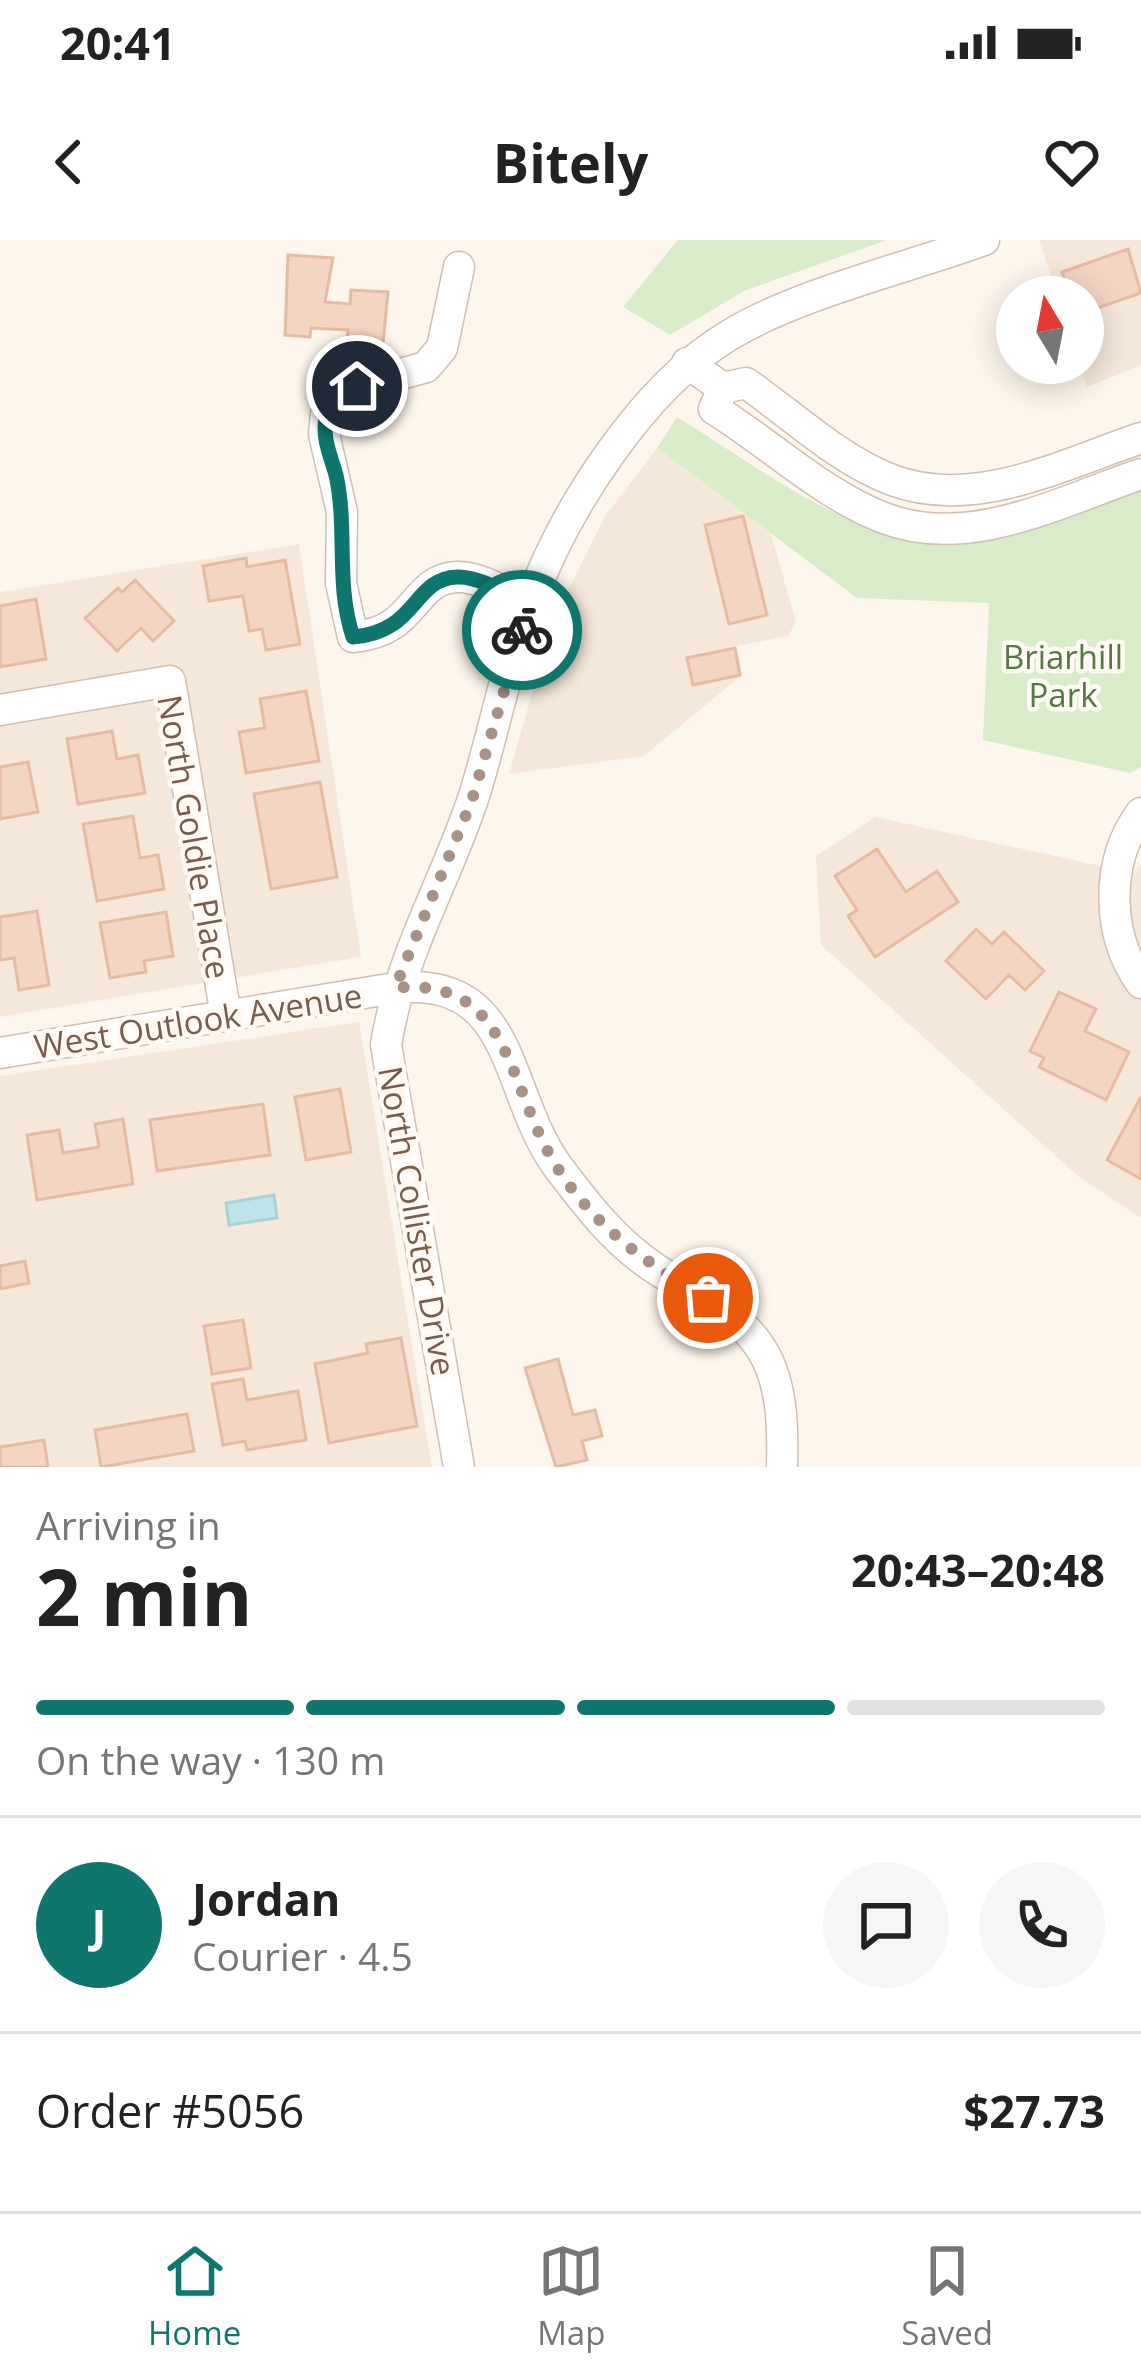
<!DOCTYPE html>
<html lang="en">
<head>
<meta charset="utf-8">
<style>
  body { margin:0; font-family:"Open Sans",sans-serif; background:#f6f6f6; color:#222; height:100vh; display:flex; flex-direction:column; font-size:45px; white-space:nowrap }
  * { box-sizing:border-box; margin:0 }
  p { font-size:39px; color:#767676 }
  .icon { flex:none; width:66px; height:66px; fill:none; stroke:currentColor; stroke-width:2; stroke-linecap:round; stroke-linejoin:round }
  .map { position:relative; height:1227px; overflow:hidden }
  .sheet { display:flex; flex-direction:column; background:#fff; flex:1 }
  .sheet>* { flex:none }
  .needle { width:78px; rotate:350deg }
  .buttons { position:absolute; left:996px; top:36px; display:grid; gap:24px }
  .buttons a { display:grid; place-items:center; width:108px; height:108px; border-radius:50%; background:#fff; box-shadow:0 6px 30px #0003; font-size:60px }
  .pin { position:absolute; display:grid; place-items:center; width:102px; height:102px; color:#fff; margin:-51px; border:6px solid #fff; border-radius:50%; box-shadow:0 3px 12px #0007 }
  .courier { position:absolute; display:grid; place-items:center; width:120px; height:120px; margin:-60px; border:9px solid #0f766e; border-radius:50%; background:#fff; color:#222; box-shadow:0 3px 15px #0007 }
  .headline em { font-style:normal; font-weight:700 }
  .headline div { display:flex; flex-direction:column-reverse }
  .headline { display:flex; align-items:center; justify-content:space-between; height:204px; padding:0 36px }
  h1 { font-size:78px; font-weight:700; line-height:90px }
  .bar { display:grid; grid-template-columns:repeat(4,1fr); gap:18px 12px; align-content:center; height:144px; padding:0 36px }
  .bar i { height:15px; border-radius:9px; background:#e0e0e0 }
  .bar .on { background:#0f766e }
  .bar p { grid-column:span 4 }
  .line { display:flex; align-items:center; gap:30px; padding:0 36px; border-top:3px solid #e0e0e0 }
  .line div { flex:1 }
  .round { display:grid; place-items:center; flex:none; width:126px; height:126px; border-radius:63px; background:#f6f6f6 }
  .status { display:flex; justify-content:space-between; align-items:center; height:84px; padding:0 60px; background:#fff; direction:ltr }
  .status svg { height:33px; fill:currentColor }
  header { display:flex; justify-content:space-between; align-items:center; height:156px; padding:0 36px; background:#fff; font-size:54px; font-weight:700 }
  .dock { display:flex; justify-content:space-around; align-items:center; height:168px; border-top:3px solid #e0e0e0; background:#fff; font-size:33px; color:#767676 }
  .dock a { display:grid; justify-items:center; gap:6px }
  .dock .on { color:#0f766e }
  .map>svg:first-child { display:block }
</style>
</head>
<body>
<div class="status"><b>20:41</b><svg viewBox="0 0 49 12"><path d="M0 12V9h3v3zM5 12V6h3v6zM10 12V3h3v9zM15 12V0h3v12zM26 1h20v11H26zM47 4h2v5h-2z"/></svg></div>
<header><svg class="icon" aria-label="back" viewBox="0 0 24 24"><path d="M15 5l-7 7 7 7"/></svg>Bitely<svg class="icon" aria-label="heart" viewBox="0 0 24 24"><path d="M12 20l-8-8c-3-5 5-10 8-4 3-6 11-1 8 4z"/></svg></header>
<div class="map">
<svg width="1141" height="1227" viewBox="0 0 1141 1227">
  <rect width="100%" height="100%" fill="#fdf6ec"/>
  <path fill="#f5e8da" d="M1039,0h102v125l-54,22 -8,-24 4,-66h-25z
    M657,208l114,86 25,88 -8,14 -52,10 6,29 -98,81 -135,18 43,-151 53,-107z
    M299,304l62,413 -361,60v-425z
    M875,577l258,56 8,-9v354l-62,-41 -258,-232 -5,-89z
    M359,782l73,445h-432v-391z"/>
  <path fill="#d8ecc9" d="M678,0h209l-143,51 -74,44 -47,-28z
    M677,177c91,55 200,147 314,122 51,-11 98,-41 150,-51v279l-11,6 -147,-33 6,-137 -132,-5 -200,-150z"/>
  <path fill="#bfe3e8" stroke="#a5d3da" stroke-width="3" d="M274,955l3,23 -48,7 -3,-22z"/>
  <path fill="#f3d5c3" stroke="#e6bba3" stroke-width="3" d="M1128,9l13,44 -58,20v-16h-13l-8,-25z
    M288,15l45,3 -8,44 25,2 1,-14 37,2 -5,52 -36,-3 1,-11 -37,-2 -1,9 -25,-2z
    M743,276l24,99 -38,9 -24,-99z
    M246,318l1,9 38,-7 15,84 -34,6 -4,-21 -13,2 -6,-35 -34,5 -6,-35z
    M135,340l39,41 -21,20 -12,-13 -24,23 -32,-33 33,-30 4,4z
    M36,359l10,60 -46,8v-61z
    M735,408l5,27 -47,10 -6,-27z
    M306,451l13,70 -73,12 -7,-41 26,-4 -5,-29z
    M112,491l5,28 21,-4 7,38 -67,11 -11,-65z
    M28,522l10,50 -38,7v-52z
    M320,542l17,95 -66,12 -17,-95z
    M133,576l7,42 18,-3 6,34 -67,12 -14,-77z
    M877,609l29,43 31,-21 21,31 -83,55 -27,-41 9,-6 -22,-34z
    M37,671l12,74 -30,5 -5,-32 -14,2v-43z
    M166,672l7,44 -29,5 2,11 -36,6 -10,-55z
    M976,689l16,15 12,-12 40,39 -19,19 -16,-15 -23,24 -40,-38z
    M1059,752l37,17 -11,22 44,21 -23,48 -67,-33 5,-9 -14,-7z
    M340,849l11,63 -45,8 -11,-63z
    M1141,857v82l-34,-19z
    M263,864l7,51 -113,16 -7,-51z
    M123,879l10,65 -96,16 -10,-65 32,-5 4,23 36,-6 -4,-23z
    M25,1021l4,22 -29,6v-23z
    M243,1080l8,48 -39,6 -8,-48z
    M401,1098l16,88 -88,17 -14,-79 53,-11 -2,-9z
    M558,1119l15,56 22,-5 7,26 -20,5 5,19 -31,7 -31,-99z
    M243,1139l4,21 51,-9 8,49 -59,10 -2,-9 -22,4 -11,-61z
    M187,1174l7,37 -93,16 -6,-37z
    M44,1200l4,27h-48v-20z"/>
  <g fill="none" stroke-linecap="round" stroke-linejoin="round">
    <g stroke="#d1beb0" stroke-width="33">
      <path id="minor" d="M459,27l-17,81 -16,19 -69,19 -18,10 -13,18 -2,20 18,78 -1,71 12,54c65,-5 58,-58 104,-60 23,-1 51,18 72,28
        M687,123l36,25 23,-5c46,32 93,77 146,97 83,31 171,-16 249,-42
        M723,148l-9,21c55,34 109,86 170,109 85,33 177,-17 257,-44
        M0,470l170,-29 56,335
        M1141,573c-36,49 -35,121 0,170
        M0,813l395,-65c122,-13 108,104 163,179 28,37 56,74 95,100 37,26 84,42 109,83 21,34 21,79 20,117
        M459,1227l-73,-422c14,-90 60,-164 88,-249 20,-64 32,-130 56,-193 34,-93 112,-215 198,-267 68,-42 179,-68 256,-96"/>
    </g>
    <use href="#minor" stroke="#fff" stroke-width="30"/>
  </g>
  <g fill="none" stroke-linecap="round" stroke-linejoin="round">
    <path stroke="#a89285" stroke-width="12" stroke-dasharray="0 21.6" d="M522,390l-50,170 -77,188c113,-12 112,93 157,171 37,63 93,105 156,139"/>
    <path stroke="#0f766e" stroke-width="15" d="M357,146c-14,8 -28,16 -31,33 -4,19 5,38 10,56 12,55 -1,108 17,162 65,-5 59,-58 104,-60 23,-1 51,18 72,28l-7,25"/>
  </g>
  <g text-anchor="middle" stroke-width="9" stroke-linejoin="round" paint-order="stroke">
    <g font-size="33" fill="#537a41" stroke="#fffaf3">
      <text x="1063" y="429">Briarhill<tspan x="1063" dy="38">Park</tspan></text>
    </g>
    <g font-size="33" fill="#7a5c4d" stroke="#fffaf3">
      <text transform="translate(194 597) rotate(80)" y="12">North Goldie Place</text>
      <text transform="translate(198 781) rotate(-9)" y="12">West Outlook Avenue</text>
      <text transform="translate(417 981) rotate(80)" y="12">North Collister Drive</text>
    </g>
  </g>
</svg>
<div class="buttons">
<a><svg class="needle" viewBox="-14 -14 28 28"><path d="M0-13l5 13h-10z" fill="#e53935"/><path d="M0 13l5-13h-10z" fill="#767676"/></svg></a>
</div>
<div class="pin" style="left:708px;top:1058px;background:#ea580c"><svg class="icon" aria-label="bag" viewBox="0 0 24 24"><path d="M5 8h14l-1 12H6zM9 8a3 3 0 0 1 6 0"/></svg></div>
<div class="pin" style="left:357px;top:146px;background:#1f2937"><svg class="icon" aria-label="home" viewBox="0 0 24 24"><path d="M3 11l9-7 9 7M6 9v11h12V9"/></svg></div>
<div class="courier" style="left:522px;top:390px"><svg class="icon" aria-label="bike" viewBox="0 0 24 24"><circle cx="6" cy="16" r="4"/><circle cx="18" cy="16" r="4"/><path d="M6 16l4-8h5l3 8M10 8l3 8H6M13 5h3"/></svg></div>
</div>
<section class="sheet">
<div class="headline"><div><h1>2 min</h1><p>Arriving in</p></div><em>20:43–20:48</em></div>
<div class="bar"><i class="on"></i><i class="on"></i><i class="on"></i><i></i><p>On the way · 130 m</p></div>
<div class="line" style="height:216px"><b class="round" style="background:#0f766e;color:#fff">J</b><div><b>Jordan</b><p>Courier · 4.5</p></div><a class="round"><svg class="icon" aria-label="chat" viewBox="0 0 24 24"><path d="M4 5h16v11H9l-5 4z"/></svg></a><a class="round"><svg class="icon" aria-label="phone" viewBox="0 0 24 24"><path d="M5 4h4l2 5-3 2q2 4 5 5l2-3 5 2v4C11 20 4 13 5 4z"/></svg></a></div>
<div class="line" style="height:156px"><div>Order #5056</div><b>$27.73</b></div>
</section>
<nav class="dock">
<a class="on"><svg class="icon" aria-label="home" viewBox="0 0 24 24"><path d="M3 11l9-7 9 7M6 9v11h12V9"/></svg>Home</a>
<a><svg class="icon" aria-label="map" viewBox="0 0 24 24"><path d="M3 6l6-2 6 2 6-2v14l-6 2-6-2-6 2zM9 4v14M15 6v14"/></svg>Map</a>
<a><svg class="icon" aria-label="saved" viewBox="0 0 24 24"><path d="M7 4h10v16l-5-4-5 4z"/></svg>Saved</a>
</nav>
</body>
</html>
